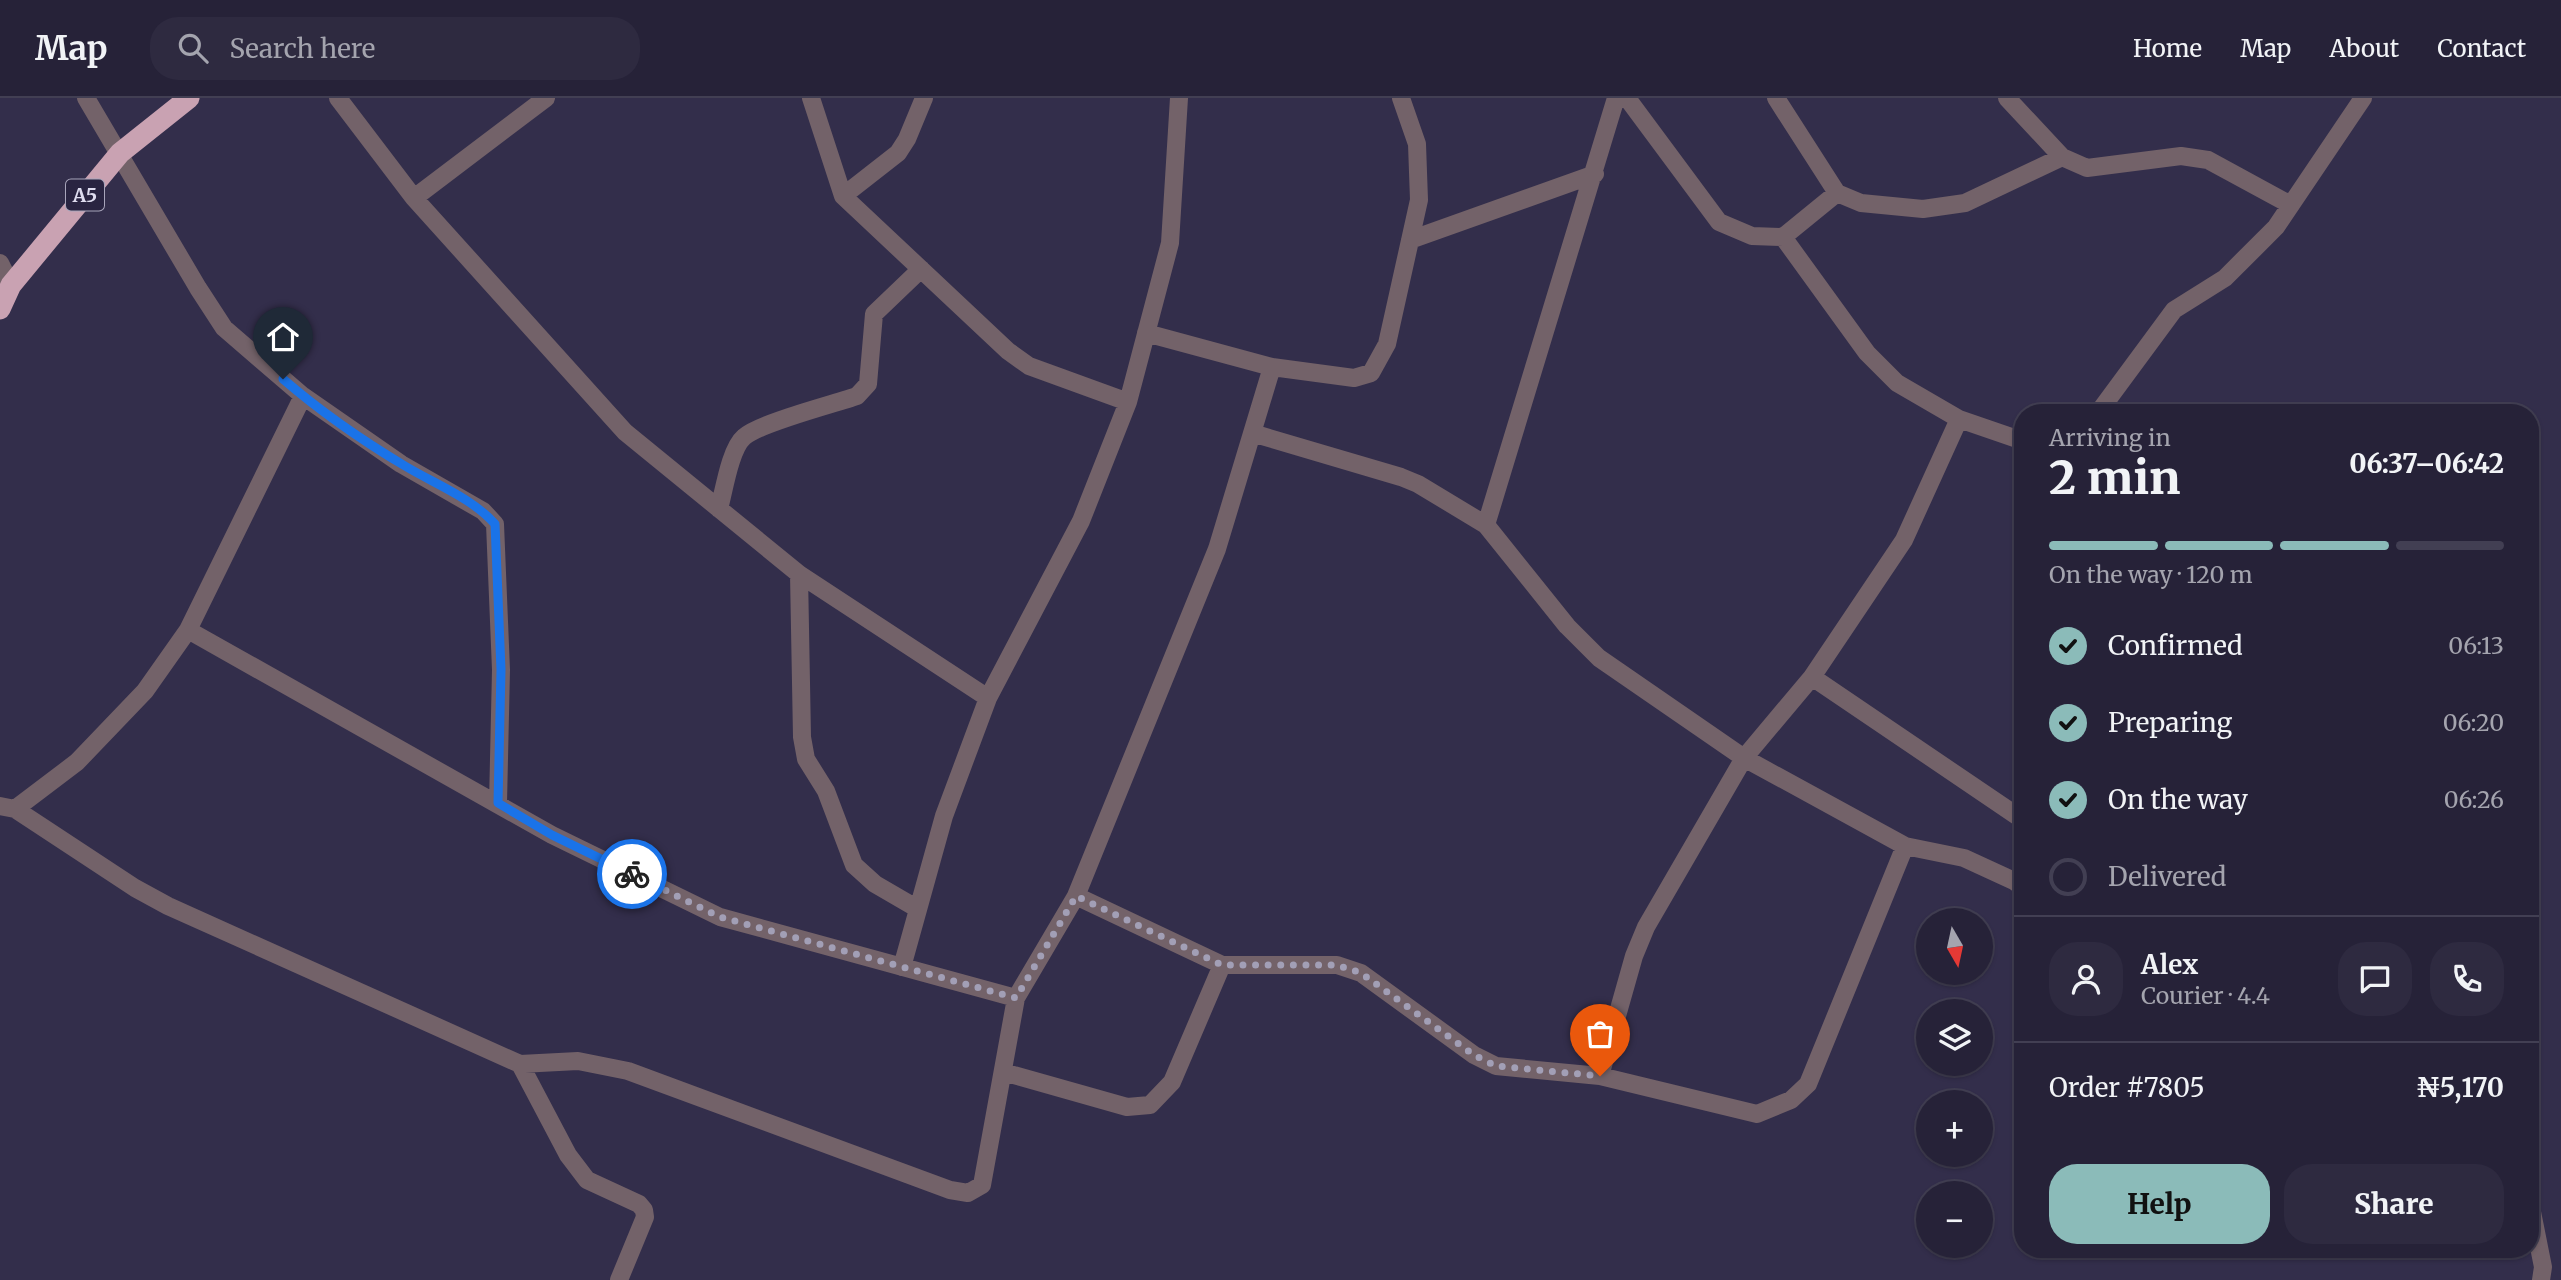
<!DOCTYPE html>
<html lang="en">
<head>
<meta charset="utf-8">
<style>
  body { margin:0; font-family:Merriweather,serif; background:#2e2a40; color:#f1f3f6; height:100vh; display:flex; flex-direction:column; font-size:26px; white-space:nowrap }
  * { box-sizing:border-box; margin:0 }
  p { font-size:23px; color:#a4a4ae }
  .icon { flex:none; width:38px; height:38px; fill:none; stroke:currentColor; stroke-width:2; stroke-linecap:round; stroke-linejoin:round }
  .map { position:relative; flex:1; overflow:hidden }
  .drawer { position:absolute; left:2014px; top:306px; width:525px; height:854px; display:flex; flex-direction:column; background:#262238; border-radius:28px; box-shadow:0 2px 5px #0004,0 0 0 2px #423f53 }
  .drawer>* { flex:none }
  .needle { width:46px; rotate:171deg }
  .tools { position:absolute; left:1916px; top:810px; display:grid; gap:14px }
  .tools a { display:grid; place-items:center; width:77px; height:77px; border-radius:50%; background:#262238; box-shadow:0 2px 5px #0004,0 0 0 2px #423f53; font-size:35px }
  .pin { position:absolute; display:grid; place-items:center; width:60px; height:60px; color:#fff; margin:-72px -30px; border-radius:50% 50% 50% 0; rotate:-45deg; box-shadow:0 0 7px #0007 }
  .pin .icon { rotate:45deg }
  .courier { position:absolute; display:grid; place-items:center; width:70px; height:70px; margin:-35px; border:5px solid #1a73e8; border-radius:50%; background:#fff; color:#222; box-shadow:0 2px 9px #0007 }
  .head em { font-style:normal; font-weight:800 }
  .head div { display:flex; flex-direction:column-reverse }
  .head { display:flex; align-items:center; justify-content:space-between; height:119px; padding:0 35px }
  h1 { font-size:46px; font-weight:800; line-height:52px }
  .bar { display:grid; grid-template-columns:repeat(4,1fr); gap:10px 7px; align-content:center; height:84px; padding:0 35px }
  .bar i { height:9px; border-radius:5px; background:#423f53 }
  .bar .selected { background:#8bbbb9 }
  .bar p { grid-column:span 4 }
  .line { display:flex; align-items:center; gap:18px; padding:0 35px; border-top:2px solid #423f53 }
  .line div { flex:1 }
  .round { display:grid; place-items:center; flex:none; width:74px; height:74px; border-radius:28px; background:#2e2a40 }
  ol { padding:0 35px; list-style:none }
  li { display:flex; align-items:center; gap:21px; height:77px }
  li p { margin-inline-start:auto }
  li .icon { padding:7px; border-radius:50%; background:#8bbbb9; color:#111; stroke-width:4 }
  li:last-child { color:#a4a4ae }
  li i { width:38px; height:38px; border:4px solid #423f53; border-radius:50% }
  .action { display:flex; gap:14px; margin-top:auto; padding:14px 35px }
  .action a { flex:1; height:80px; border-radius:28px; background:#8bbbb9; color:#111; font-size:28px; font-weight:800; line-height:80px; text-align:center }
  .action a+a { background:#2e2a40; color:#f1f3f6 }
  header { display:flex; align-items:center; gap:42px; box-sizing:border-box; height:98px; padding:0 35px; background:#262238; border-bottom:2px solid #423f53 }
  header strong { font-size:33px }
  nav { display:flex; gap:38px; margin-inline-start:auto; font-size:24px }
  .search { width:490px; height:63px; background:#2e2a40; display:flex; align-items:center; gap:18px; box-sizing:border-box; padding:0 24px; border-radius:28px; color:#a4a4ae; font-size:26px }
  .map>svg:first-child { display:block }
</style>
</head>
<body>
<header>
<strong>Map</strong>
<div class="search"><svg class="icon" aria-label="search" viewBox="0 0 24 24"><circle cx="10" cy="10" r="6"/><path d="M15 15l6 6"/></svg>Search here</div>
<nav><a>Home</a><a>Map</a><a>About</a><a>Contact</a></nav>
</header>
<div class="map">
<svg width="2561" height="1182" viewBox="0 0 2561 1182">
  <rect width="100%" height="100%" fill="#332e4b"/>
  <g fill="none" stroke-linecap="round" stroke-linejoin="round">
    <path stroke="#736269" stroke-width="18" d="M86,0l112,190 26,40 79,68 98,68 82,47 12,13 6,146 -3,133
      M338,0l76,100 211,234 174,142 189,124
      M811,0l32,98 165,155 21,15 99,36
      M1627,0l92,124 33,14 31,1 54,-44
      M1776,0l61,95 24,10 62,6 42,-6 97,-46
      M2007,0l55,59 25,11 94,-12 27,4 83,45
      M843,98l55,-43 9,-14 17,-41
      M414,100l132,-100
      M1783,139l84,116 30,30 62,36 64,22
      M1410,142l185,-66
      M0,165l11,22
      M1146,235l126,34 82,11 17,-5 16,-29 32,-144 -2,-56 -16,-46
      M2098,315l76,-103 51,-32 51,-51 87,-129
      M1252,335l149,44 17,7 68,41 81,101 32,32 145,100 161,88 59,12 50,23 9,7
      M719,411c5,-18 11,-60 25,-72 15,-14 90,-33 113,-41l11,-12 6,-70 47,-45
      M1486,427l130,-427
      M799,476l3,163 4,22 20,32 28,74 21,19 43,25
      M188,532l364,205 168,82 296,81
      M1812,579l211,143
      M0,708l15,3 120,79 33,18 352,158 58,-3 50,10 322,119 18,3 14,-8 34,-187 60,-102 141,-347 55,-182
      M15,711l62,-47 68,-71 43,-61 115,-234
      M1076,798l146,69h115l24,8 113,82 22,11 104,10 157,38 34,-14 17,-16 97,-238
      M902,869l42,-151 44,-118 93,-177 47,-119 42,-159 9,-145
      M520,966l48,91 19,25 52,24 5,6 1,7 -26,63
      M1003,974l124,35 23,-2 22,-23 50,-117
      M1600,978l34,-120 12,-29 98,-169 68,-81 92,-137 55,-121
      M2530,1104l13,65 -2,13"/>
    <path stroke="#c9a2b2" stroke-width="21" d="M0,211l11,-24 109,-132 69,-55"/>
  </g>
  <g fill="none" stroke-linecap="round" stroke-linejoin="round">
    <path stroke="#a29fb6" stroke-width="7" stroke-dasharray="0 12.6" d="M632,776l88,43 296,81 60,-102 146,69h115l24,8 113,82 22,11 104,10"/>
    <path stroke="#1a73e8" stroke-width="9" d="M283,281c37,32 80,62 122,87 30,18 67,32 90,58l6,146 -3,133 54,32 80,39"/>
  </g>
  <g text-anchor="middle" stroke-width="5" stroke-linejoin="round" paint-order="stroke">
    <rect fill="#292441" stroke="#a8a5bb" stroke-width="2" x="66" y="81.5" width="38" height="31" rx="5"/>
    <g font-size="19" font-weight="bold" fill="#dedcef">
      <text x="85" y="104">A5</text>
    </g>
  </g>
</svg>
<div class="tools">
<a><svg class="needle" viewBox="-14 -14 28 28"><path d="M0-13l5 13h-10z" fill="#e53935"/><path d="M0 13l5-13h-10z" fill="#a4a4ae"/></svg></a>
<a><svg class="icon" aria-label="layers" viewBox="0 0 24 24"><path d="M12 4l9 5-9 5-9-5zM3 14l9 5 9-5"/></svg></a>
<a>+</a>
<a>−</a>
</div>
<div class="pin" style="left:1600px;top:978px;background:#ea580c"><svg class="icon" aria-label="bag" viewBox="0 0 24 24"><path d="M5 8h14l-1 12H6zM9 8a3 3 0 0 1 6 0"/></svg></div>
<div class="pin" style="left:283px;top:281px;background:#1f2937"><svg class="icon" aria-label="home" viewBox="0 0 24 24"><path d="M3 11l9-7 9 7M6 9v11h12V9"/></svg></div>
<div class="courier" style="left:632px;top:776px"><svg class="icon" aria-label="bike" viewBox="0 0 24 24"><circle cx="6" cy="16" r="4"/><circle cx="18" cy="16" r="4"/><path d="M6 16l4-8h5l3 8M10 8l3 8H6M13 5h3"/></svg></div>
<section class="drawer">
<div class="head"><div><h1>2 min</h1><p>Arriving in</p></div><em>06:37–06:42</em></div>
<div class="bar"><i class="selected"></i><i class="selected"></i><i class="selected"></i><i></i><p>On the way · 120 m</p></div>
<ol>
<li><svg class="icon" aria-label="check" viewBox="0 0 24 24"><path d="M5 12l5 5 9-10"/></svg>Confirmed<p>06:13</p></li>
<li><svg class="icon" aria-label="check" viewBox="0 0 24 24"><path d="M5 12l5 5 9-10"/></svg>Preparing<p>06:20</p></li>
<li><svg class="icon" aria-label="check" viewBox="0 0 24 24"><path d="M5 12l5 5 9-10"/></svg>On the way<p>06:26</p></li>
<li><i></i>Delivered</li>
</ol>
<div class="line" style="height:126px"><a class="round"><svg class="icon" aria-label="person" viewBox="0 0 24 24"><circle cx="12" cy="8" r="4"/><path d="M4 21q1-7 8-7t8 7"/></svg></a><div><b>Alex</b><p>Courier · 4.4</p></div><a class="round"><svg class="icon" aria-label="chat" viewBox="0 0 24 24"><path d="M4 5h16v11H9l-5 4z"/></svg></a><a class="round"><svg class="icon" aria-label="phone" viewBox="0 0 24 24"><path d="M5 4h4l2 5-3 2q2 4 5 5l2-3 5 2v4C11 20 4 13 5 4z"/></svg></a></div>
<div class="line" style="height:91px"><div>Order #7805</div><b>₦5,170</b></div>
<div class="action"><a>Help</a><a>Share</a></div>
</section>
</div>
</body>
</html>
